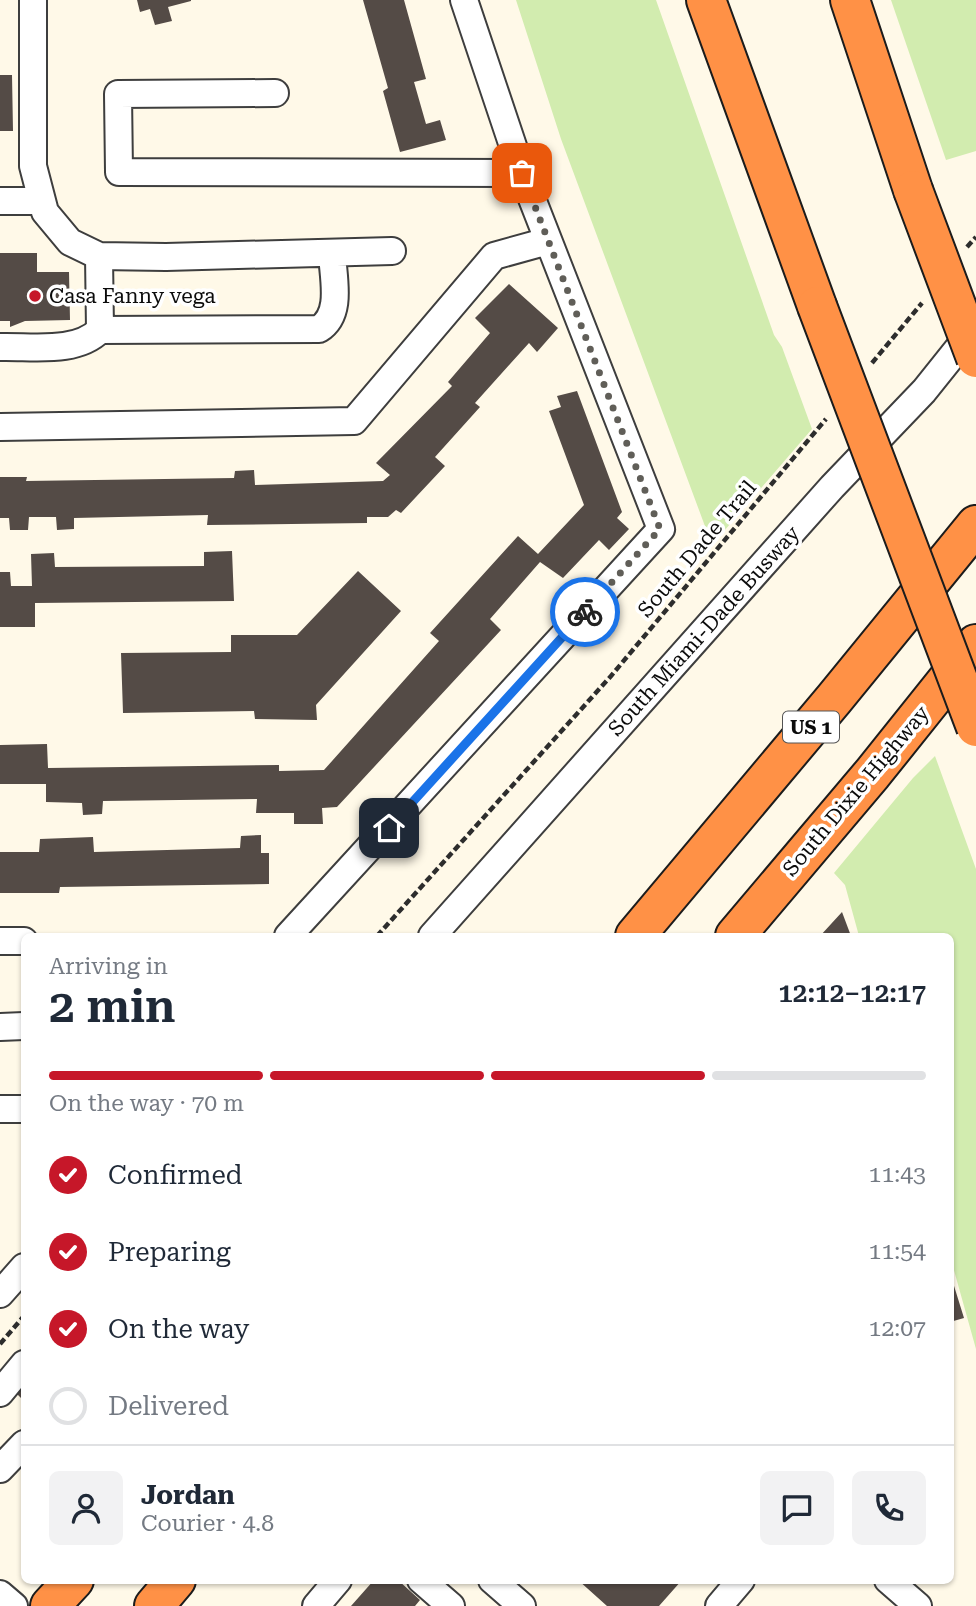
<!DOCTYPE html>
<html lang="en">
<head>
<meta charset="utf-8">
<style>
  body { margin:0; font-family:"Roboto Serif",serif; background:#f2f2f3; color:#1f2937; height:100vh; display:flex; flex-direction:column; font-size:26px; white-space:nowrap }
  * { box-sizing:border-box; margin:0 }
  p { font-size:23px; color:#747a83 }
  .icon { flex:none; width:38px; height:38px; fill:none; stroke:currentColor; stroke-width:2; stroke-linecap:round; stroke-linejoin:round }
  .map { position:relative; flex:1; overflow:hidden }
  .panel { position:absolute; left:21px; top:933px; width:933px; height:651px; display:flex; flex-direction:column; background:#fff; border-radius:10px; box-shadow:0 2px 5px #0004 }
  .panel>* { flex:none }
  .pin { position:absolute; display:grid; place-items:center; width:60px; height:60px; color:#fff; margin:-30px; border-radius:14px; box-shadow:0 4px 10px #0006 }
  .courier { position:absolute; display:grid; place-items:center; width:70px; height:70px; margin:-35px; border:5px solid #1a73e8; border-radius:50%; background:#fff; color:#222; box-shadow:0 2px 9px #0007 }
  .headline em { font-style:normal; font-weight:600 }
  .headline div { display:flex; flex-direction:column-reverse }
  .headline { display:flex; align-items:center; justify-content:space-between; height:119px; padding:0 28px }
  h1 { font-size:46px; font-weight:600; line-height:52px }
  .bar { display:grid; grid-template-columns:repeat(4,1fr); gap:10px 7px; align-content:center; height:84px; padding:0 28px }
  .bar i { height:9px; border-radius:5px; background:#e0e1e3 }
  .bar .on { background:#c61729 }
  .bar p { grid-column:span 4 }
  .line { display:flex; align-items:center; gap:18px; padding:0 28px; border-top:2px solid #e0e1e3 }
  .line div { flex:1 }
  .round { display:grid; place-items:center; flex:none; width:74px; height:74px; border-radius:10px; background:#f2f2f3 }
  ol { padding:0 28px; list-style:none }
  li { display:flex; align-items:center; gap:21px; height:77px }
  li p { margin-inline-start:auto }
  li .icon { padding:7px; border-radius:50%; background:#c61729; color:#fff; stroke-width:4 }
  li:last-child { color:#747a83 }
  li i { width:38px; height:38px; border:4px solid #e0e1e3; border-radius:50% }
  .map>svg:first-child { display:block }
</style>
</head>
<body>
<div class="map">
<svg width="976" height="1606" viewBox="0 0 976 1606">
  <rect width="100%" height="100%" fill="#fff9e8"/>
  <path fill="#d2ecaf" d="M516,0h140l118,335 8,12 30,82 -100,116 -151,-406z
    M891,0h85v151l-30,9z
    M935,756l41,113v480l-26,-93v-320h-91l-14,-51 -11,-12 79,-95z"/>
  <path fill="#544b46" d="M137,0h54v1l-23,6 4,14 -17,4 -5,-16 -10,3z
    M363,0h41l22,79 -12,3 12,42 14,-4 6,20 -46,12 -17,-61 5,-3z
    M0,75h12l1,56h-13z
    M0,253h37v19h32l1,48 -45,1 -15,6v-6h-10z
    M509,284l49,44 -21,24 -8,-9 -54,60 5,4 -45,50 10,9 -44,47 -5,-3 -8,7h-21v6l-160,2 1,-10 -134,3v11l-17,1 -1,-13h-27l-1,13h-18l-1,-12h-9v-41h27l-1,4 208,-3 1,-7 19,-1 1,15 128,-4 7,-6 -14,-12 76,-77 -4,-4 42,-49 -15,-15z
    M577,391l45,121 -5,6 12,11 -20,21 -10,-10 -36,38 -23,-16 -50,57 11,11 -164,177 -15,1 1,16h-29v-11h-38l1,-14 -154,2 -1,13 -19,1 -1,-12 -36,-1v-18h-46v-39l47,-1 1,24 231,-3v6l45,-1 115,-129 -9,-8 88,-97 20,18 46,-49 -35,-94 12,-4 -4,-11z
    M232,551l2,50 -199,2v24h-35v-55h10l1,14h21l-1,-32 23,-1 1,14 149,-1v-14z
    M358,571l43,40 -85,94 1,15 -62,-1 -1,-8 -131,2 -2,-60 110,-1v-17h66z
    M261,835v18h8v31l-209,3 -1,6h-59v-41h39l1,-13 53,-2 1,15 146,-4 1,-12z
    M842,912l9,24h-31z
    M950,1273l14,45 -14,4z
    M24,1383v18l-8,-8z
    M374,1580h24l22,20 -5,6h-64z
    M578,1580h104l-23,26h-52z"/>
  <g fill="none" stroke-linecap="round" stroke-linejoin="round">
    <g stroke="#3e3e3e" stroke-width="30">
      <path id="minor" d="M33,0v166l12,46 25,30 29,14 67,1 226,-6
        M275,93l-157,1 1,78 403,1
        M0,201h41
        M99,256l1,74
        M0,347c33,-1 76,7 100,-17l219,-1c24,-15 14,-51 13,-76
        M0,427l354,-6 140,-165 54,-15
        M288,936l373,-407 -139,-356 -58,-173
        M432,936l400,-449 92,-96 52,-65
        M0,941h24
        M0,1027l24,-1
        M0,1109h24
        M0,1294l24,-27
        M0,1393l24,-29
        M0,1469l24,-25
        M421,1580l30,26
        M492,1580l30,26
        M888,1580l30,26
        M0,1594l14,12
        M316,1606l22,-26
        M719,1606l22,-26"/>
    </g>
    <g stroke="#1c1c1c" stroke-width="42">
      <path id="highway" d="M706,0l111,306
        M850,0l63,190
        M635,936l199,-237 142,-174
        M735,936l137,-162 104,-130
        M50,1606l24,-26
        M154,1606l22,-26"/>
    </g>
    <path stroke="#2d2d2d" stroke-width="4.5" stroke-dasharray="7 3.5" stroke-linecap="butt" d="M967,247l9,-10
      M872,363l50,-60
      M377,936l234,-260 215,-257
      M0,1344l24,-28"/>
    <use href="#minor" stroke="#fff" stroke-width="26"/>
    <use href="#highway" stroke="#ff9146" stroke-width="38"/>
    <g stroke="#1c1c1c" stroke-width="42" stroke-linecap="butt">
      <path id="highway-bridge" d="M913,190l63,168
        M817,306l159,421"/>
    </g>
    <use href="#highway-bridge" stroke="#ff9146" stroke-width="38"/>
  </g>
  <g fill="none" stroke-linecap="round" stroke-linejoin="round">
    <path stroke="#605e58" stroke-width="7" stroke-dasharray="0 12.6" d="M522,173l138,356 -75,83"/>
    <path stroke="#1a73e8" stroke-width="9" d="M389,828l196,-216"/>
  </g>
  <circle fill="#c61729" stroke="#fff" stroke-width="2.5" cx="35" cy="296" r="7"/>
  <g text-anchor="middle" stroke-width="7" stroke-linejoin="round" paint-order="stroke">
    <rect fill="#fff" stroke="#545454" stroke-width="2" x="783" y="711.5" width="56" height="31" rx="5"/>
    <g font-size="19" font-weight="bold" fill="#0b0b0b">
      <text x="811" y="734">US 1</text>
    </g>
    <g font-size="21" fill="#0b0b0b" stroke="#fff" text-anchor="start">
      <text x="49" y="303">Casa Fanny vega</text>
    </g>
    <g font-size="21" fill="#0b0b0b" stroke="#fff">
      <text transform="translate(697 549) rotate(-50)" y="7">South Dade Trail</text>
      <text transform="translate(704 631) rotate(-48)" y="7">South Miami-Dade Busway</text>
      <text transform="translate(856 791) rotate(-50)" y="7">South Dixie Highway</text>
    </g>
  </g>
</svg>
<div class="pin" style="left:522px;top:173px;background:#ea580c"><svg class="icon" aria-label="bag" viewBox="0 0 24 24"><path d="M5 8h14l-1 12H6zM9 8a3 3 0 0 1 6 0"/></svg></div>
<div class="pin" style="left:389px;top:828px;background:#1f2937"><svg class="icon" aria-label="home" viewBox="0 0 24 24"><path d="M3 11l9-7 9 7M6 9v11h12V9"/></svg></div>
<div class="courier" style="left:585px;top:612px"><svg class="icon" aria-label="bike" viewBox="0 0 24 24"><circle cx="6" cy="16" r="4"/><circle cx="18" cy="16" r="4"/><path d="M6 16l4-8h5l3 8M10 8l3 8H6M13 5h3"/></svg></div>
<section class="panel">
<div class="headline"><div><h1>2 min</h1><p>Arriving in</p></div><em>12:12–12:17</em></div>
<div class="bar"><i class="on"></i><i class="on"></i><i class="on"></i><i></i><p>On the way · 70 m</p></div>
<ol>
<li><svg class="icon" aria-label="check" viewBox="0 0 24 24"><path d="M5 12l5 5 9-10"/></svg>Confirmed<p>11:43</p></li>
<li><svg class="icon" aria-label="check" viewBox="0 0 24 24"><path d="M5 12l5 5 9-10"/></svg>Preparing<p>11:54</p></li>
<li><svg class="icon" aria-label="check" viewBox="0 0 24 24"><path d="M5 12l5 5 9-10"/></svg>On the way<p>12:07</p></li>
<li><i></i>Delivered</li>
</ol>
<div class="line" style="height:126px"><a class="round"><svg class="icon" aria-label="person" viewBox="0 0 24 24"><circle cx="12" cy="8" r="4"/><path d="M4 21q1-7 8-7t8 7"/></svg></a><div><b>Jordan</b><p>Courier · 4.8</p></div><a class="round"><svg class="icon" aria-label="chat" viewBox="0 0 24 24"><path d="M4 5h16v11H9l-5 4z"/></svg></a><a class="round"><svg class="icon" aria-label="phone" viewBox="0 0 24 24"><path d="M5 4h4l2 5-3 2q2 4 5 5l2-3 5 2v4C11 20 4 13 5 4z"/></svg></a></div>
</section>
</div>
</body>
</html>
